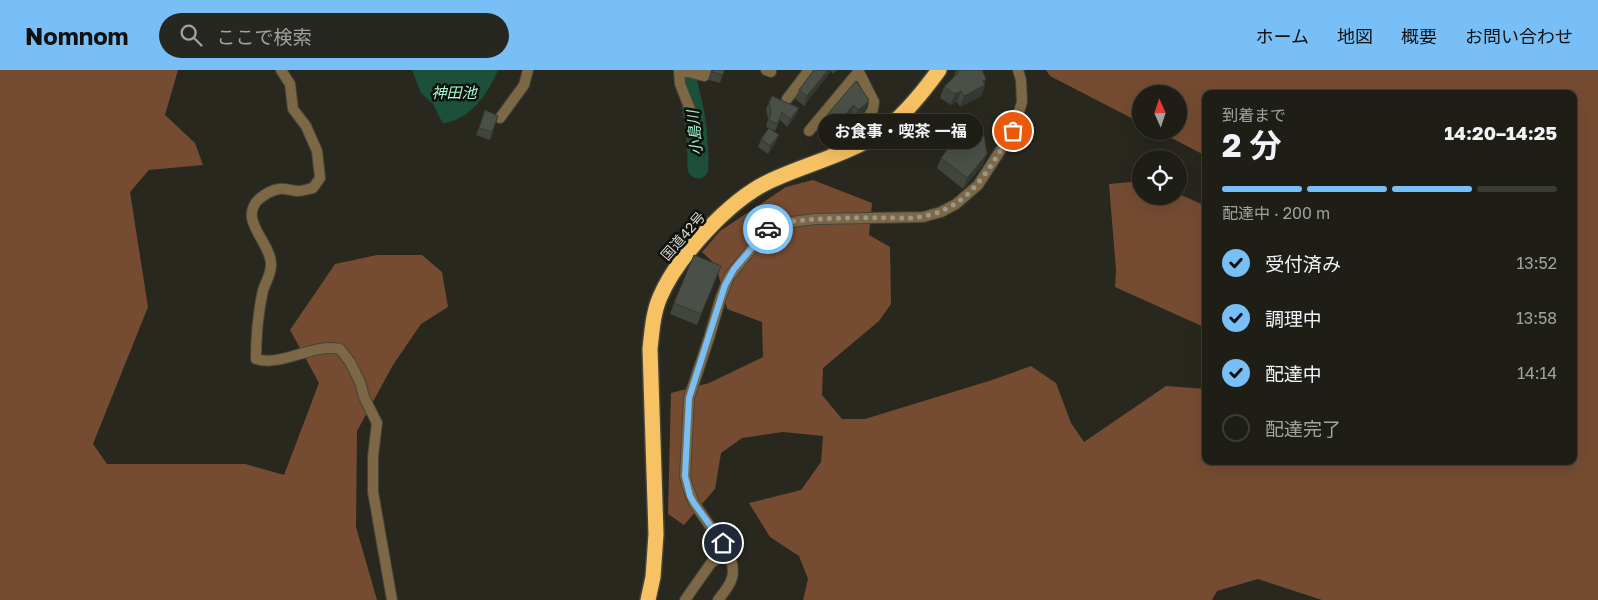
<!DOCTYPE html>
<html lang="ja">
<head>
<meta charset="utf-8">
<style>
  body { margin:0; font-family:"Golos Text","Noto Sans JP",sans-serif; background:#262720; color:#f1f3f6; height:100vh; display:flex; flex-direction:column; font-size:19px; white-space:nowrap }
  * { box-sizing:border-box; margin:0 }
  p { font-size:16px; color:#a1a2a1 }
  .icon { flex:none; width:28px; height:28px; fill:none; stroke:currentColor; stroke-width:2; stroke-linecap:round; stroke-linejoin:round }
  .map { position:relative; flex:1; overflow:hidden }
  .sheet { position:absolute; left:1202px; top:20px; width:375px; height:375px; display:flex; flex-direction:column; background:#1e1e17; border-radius:10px; box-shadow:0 5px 20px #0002,0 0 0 1px #3c3c36 }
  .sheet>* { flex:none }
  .needle { width:32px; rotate:357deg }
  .controls { position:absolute; left:1132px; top:15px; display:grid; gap:10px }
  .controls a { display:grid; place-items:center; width:55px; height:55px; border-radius:50%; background:#1e1e17; box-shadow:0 5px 20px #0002,0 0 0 1px #3c3c36; font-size:25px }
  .pin { position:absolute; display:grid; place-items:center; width:42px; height:42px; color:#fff; margin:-21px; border:2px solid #fff; border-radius:50%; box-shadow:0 1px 5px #0007 }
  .courier { position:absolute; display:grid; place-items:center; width:50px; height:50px; margin:-25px; border:4px solid #78bff7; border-radius:50%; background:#fff; color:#222; box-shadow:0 1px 6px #0007 }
  .bubble { position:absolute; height:35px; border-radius:18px; background:#1e1e17; box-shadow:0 5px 20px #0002,0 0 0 1px #3c3c36; font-size:16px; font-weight:700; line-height:35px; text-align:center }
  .headline em { font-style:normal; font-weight:700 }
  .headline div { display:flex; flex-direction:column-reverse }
  .headline { display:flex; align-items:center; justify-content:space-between; height:85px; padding:0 20px }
  h1 { font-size:32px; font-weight:700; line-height:38px }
  .bar { display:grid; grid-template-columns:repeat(4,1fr); gap:8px 5px; align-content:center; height:60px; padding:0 20px }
  .bar i { height:6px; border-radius:4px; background:#3c3c36 }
  .bar .current { background:#78bff7 }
  .bar p { grid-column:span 4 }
  ol { padding:0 20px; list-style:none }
  li { display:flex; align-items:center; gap:15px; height:55px }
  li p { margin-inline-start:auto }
  li .icon { padding:5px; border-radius:50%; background:#78bff7; color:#111; stroke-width:4 }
  li:last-child { color:#a1a2a1 }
  li i { width:28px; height:28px; border:2px solid #3c3c36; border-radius:50% }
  header { display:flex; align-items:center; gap:30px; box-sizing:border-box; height:70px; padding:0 25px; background:#78bff7; color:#111 }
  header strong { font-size:24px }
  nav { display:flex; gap:28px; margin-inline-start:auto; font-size:18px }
  .search { width:350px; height:45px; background:#262720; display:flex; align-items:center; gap:12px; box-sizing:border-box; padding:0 18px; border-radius:28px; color:#a1a2a1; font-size:19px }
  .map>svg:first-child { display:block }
</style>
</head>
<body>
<header>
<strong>Nomnom</strong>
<div class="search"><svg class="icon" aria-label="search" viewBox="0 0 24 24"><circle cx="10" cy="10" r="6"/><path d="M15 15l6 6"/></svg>ここで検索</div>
<nav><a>ホーム</a><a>地図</a><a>概要</a><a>お問い合わせ</a></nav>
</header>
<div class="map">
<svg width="1598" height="530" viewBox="0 0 1598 530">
  <rect width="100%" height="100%" fill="#28281f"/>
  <path fill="#754c32" d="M0,0h178l-13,45 30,28 8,22 -54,5 -19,22 18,115 -55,137 14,20h138l39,11 35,-92 -29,-53 45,-66 42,-9h45l20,17 6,35 -27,17 -28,41 -36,66 -1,96 21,73h-377z
    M1046,0h552v530h-276l-64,-21 -41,12 -5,9h-409l5,-21 -9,-23 -29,-19 -21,-34 52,-13 20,-28 2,-26 -40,-4 -41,6 -21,15 -6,36 -31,36 -16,-11 3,-121 38,-10 54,-26 -1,-35 -35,-13 -11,-44 -14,-13 18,-21 66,-44 27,-7 59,23 -3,32 21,12 1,57 -12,17 -56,47 -1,27 20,24h23l127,-39 39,-14 25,17 15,40 13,19 82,-56 40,3v72h368v-367h-368v62l-48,-25h21v-37h-38v29l-91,-47z
    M1141,111v15h38v-2l27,12v122l-91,-41 1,-17 -7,-86z"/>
  <path fill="#1d503a" d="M412,0h86c-9,22 -28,50 -54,53l-2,-1 -9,-18 -12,-11z"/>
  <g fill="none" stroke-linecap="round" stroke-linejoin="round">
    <path stroke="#1d503a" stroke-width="21" d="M683,0c11,37 15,59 15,98"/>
    <g stroke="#44443b" stroke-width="12">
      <path id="street" d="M281,0l9,14 3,25 13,17 11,25 3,27 -7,10c-5,1 -10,3 -15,3 -6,0 -13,-3 -19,-2 -7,1 -15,6 -20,10 -22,21 13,44 12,66 0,9 -5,17 -8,25 -5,23 -7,45 -7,69 26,8 56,-16 84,-10l10,13 10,20 4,15 13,26 -4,33v36l19,108
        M679,0l1,14 10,25
        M680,0l24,6 2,-6
        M766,0l5,2
        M787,29l22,-29
        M500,48l24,-33 4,-15
        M809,61l50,-60
        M830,87l5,-12 34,-29 4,-7 1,-7 -16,-32
        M685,530l26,-37 17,-11
        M718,530c14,-17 20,-26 10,-48l-34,-49 -7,-18 -2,-9 1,-19 3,-59 20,-60 12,-41 8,-20 35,-44 9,-8 4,-1 38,-5 108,-2 18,-5 15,-8 22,-19 35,-54 9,-29 -1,-22 -3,-10"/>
    </g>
    <g stroke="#44443b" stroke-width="18">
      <path id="highway" d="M648,530l5,-23 3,-43 -6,-185c2,-18 3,-36 10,-52 17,-40 69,-96 108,-115 37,-18 80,-27 115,-51 22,-16 40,-39 56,-61"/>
    </g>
    <use href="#street" stroke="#7d6845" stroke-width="10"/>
    <use href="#highway" stroke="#f6c263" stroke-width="15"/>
  </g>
  <path fill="#40453d" d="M712,0h12l-4,13 -11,-3z
    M814,0h23l-4,4 -2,-3 -27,35 -9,-7 4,-9z
    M956,0h26l3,15 -4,11 -21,11 -3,-5 -6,3 -11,-7 4,-11 10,-10z
    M856,11l10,26 -2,5 -9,6 -4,-5 -17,18 -9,-8 2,-8z
    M769,32l27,13 -9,12 -7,-7 -5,11 -4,-2 5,13 -8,12 -10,-7 3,-8 8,-11 -3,-1 2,-8 -2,-10z
    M485,40l13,6 -8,24 -14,-5z
    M941,88l42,6 -20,25 -26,-21z
    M721,196l-24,59 -27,-11 4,-11z"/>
  <path fill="#343832" d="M828,0h3l-27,36 3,-10z
    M986,9l-5,17 -21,11 4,-11 19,-15z
    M961,21l-4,11 -6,3 4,-11z
    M869,30l-5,12 -9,6 3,-8z
    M854,35l-3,8 -17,18 3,-8z
    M799,38l-3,7 -9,12 3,-8z
    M779,65l-3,7 -8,12 2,-8z
    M987,84l-4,10 -20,25 4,-11z"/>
  <path fill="#4a5047" stroke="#343832" d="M713,0h11l-1,5 -11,-3z
    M814,0h14l-21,26 -8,-6z
    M958,0h24l4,9 -3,2 2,4 -21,11 -3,-5 -6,3 -11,-7 15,-15z
    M856,11l13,19 -3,4 -8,6 -4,-5 -17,18 -10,-8z
    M772,26l27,12 -9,11 -8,-7 -5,12 -8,-4 2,-8 -2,-10z
    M485,40l13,6 -6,16 -13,-4z
    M967,52l17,13 3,19 -20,24 -26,-20z
    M769,58l10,7 -9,11 -9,-7z
    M694,185l27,11 -20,48 -27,-11z"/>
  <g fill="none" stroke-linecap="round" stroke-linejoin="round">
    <path stroke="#989891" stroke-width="5" stroke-dasharray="0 9" d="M768,159c16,-14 117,-11 143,-11 56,-4 75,-45 102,-87"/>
    <path stroke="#78bff7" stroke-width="6" d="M723,473l-29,-40 -4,-7 -5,-20 4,-78 36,-113 9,-16 34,-40"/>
  </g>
  <g text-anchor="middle" stroke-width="5" stroke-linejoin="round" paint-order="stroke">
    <g font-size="14" fill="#d5d5cf" stroke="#10100d">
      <text transform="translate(683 166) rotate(-49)" y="5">国道42号</text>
    </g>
    <g font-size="15" font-style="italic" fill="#a8f9d1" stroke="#10100d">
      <text x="454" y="28">神田池</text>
      <text transform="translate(695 63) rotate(-95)" y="5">小島川</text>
    </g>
  </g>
</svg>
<div class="controls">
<a><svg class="needle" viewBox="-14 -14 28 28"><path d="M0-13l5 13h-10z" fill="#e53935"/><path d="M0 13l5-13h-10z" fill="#a1a2a1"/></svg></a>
<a><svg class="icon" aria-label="locate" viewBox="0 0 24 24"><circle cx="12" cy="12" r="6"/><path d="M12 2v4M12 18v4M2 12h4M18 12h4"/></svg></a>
</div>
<div class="pin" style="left:1013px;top:61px;background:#ea580c"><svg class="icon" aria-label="bag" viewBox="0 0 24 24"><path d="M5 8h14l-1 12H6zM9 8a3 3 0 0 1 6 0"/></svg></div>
<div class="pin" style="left:723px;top:473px;background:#1f2937"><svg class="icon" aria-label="home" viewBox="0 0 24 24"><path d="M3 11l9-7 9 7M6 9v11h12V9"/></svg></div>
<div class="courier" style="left:768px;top:159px"><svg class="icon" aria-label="car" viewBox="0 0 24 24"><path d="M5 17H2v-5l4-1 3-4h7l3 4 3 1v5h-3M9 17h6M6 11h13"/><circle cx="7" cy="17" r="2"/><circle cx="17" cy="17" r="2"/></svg></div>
<div class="bubble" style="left:818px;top:44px;width:165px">お食事・喫茶 一福</div>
<section class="sheet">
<div class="headline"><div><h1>2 分</h1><p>到着まで</p></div><em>14:20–14:25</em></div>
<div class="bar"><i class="current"></i><i class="current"></i><i class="current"></i><i></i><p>配達中 · 200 m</p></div>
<ol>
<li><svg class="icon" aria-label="check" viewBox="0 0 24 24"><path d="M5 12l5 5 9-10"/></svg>受付済み<p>13:52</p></li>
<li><svg class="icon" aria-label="check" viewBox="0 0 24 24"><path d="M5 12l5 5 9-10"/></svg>調理中<p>13:58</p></li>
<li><svg class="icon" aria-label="check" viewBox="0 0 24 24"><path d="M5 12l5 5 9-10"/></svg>配達中<p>14:14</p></li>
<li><i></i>配達完了</li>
</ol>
</section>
</div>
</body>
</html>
